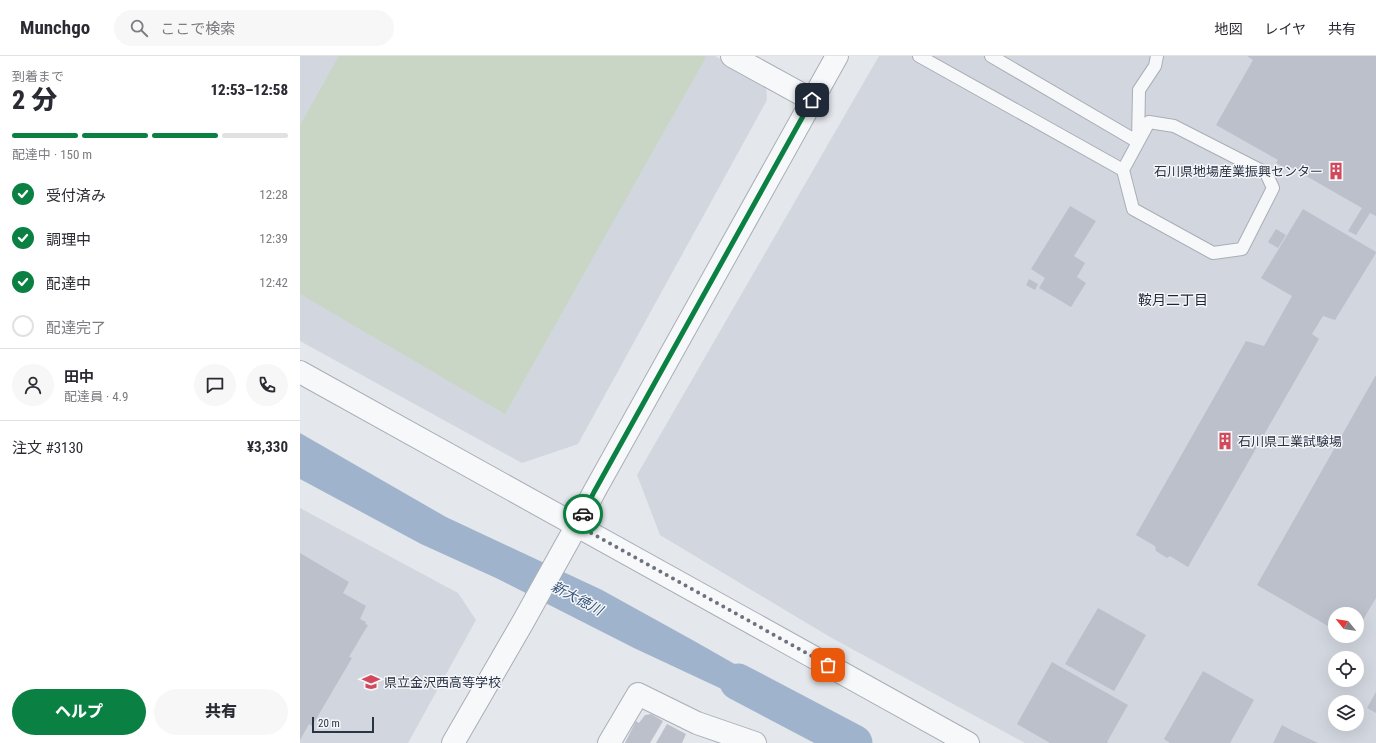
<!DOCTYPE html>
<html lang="ja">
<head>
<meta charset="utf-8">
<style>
  body { margin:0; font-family:"Roboto Condensed","Noto Sans JP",sans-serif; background:#f7f7f7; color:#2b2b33; height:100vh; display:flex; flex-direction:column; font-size:15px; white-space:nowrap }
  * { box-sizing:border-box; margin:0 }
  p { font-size:13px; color:#7c7c81 }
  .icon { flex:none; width:22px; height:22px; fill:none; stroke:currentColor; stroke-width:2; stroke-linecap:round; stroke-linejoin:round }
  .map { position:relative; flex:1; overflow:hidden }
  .details { display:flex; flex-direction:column; background:#fff; width:300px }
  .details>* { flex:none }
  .needle { width:26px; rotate:300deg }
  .controls { position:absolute; left:1028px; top:551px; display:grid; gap:8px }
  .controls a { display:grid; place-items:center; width:36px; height:36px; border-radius:50%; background:#fff; box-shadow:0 4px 16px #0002; font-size:20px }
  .scale { position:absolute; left:12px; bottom:10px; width:62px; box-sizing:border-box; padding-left:4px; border:2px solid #2b3445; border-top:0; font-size:11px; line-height:14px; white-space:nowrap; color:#2b3445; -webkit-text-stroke:3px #f4f6f9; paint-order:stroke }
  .pin { position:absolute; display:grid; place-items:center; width:34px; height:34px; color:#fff; margin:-17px; border-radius:8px; box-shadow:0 2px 6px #0006 }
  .courier { position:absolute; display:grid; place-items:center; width:40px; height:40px; margin:-20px; border:3px solid #0b8043; border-radius:50%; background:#fff; color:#222; box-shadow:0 1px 5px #0007 }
  .overview em { font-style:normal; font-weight:800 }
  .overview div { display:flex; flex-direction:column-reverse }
  .overview { display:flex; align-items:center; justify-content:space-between; height:68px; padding:0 12px }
  h1 { font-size:26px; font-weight:800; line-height:30px }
  .bar { display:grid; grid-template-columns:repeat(4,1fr); gap:6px 4px; align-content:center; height:48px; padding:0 12px }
  .bar i { height:5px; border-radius:3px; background:#e1e1e2 }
  .bar .active { background:#0b8043 }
  .bar p { grid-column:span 4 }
  .line { display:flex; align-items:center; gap:10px; padding:0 12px; border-top:1px solid #e1e1e2 }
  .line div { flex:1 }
  .round { display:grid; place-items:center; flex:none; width:42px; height:42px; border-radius:21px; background:#f7f7f7 }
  ol { padding:0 12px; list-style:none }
  li { display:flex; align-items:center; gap:12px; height:44px }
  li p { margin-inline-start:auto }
  li .icon { padding:4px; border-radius:50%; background:#0b8043; color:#fff; stroke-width:4 }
  li:last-child { color:#7c7c81 }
  li i { width:22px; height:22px; border:2px solid #e1e1e2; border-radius:50% }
  .button { display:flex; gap:8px; margin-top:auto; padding:8px 12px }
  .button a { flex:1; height:46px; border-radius:24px; background:#0b8043; color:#fff; font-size:16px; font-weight:800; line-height:46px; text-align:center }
  .button a+a { background:#f7f7f7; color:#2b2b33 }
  header { display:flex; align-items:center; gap:24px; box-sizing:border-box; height:56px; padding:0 20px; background:#fff; border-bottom:1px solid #e1e1e2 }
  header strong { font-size:19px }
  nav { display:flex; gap:22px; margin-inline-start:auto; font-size:14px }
  .search { width:280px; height:36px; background:#f7f7f7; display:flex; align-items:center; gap:10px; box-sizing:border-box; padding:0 14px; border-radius:22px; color:#7c7c81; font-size:15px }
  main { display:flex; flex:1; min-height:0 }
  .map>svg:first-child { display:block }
</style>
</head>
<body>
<header>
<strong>Munchgo</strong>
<div class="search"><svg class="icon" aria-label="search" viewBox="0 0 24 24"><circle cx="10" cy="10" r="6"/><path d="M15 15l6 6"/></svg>ここで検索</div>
<nav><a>地図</a><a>レイヤ</a><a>共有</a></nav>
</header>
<main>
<section class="details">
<div class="overview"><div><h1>2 分</h1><p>到着まで</p></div><em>12:53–12:58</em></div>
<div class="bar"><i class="active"></i><i class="active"></i><i class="active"></i><i></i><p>配達中 · 150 m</p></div>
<ol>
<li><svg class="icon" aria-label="check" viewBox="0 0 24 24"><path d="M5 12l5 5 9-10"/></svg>受付済み<p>12:28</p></li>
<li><svg class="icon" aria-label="check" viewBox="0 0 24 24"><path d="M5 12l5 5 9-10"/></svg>調理中<p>12:39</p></li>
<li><svg class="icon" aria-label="check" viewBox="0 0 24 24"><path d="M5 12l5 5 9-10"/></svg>配達中<p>12:42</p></li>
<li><i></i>配達完了</li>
</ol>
<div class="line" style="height:72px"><a class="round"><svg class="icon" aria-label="person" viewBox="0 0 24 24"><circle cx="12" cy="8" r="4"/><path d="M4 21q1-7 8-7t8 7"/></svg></a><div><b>田中</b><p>配達員 · 4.9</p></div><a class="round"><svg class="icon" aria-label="chat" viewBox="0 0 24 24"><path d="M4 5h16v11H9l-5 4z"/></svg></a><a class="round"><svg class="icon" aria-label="phone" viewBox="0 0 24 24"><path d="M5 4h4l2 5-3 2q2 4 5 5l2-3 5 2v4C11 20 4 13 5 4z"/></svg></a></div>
<div class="line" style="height:52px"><div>注文 #3130</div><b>¥3,330</b></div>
<div class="button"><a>ヘルプ</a><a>共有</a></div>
</section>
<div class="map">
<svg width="1076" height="687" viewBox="0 0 1076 687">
  <rect width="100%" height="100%" fill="#e4e7ec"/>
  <path fill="#d2d6de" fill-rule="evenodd" d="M0,0h415l51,29 1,15 -189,344 -56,19 -222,-122z
    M579,0h497v687h-351l-195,-106 -170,-102 -23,-60zM1035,558h22v22h-22zM1035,602h22v22h-22zM1035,646h22v22h-22z
    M0,452l158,85 18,27 -68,123h-108z"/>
  <path fill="#c9d6c5" d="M39,0h365l2,1 -201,357 -205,-120v-169z"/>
  <path fill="#9fb4cc" d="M0,377l146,84 156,73 94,52 91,52 -6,21 -40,-17 -107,-50 -138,-70 -75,-34 -121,-65z"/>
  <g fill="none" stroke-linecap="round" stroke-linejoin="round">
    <path stroke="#9fb4cc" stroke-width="37" d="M438,626l116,61"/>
  </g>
  <path fill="#bbc0ca" d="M947,0h129v160l-6,-3 -14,22 -8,-4 14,-23 -75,-43 -2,3 -9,-5 2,-3 -62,-35 37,-65z
    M770,150l26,15 -22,35 11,7 -8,14 9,6 -15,24 -32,-19 6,-10 -14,-9z
    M1003,153l73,43v1l-41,67 -12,-4 -11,18 7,5 -131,228 -18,-11 -3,2 -11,-7 -1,-5 -19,-11 110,-194 18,5 28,-50 -31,-18z
    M976,173l10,6 -8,13 -10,-6z
    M729,223l9,5 -3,6 -9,-5z
    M1076,319v223l-19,32v-16h-22v16l-78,-45z
    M0,497l49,29 -6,11 23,13 -6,13 6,3 -1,2 3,1 -19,32 3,1 -40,68 -3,-2 -9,16z
    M798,552l48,27 -32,56 -49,-27z
    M752,606l76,43 -21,37 2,1h-59l-33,-19z
    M903,615l51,29 -24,43h-60l-6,-4z
    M1076,636v21l-9,-5z
    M351,658l12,7 -13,22h-25l11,-22 3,2 6,-8z
    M367,668l19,10 -4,9h-26z
    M982,669l11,6 25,12h-45z"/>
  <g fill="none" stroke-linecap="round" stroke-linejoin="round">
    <g stroke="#a9aeb7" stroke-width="14">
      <path id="service" d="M619,0l204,114 10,39 80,44 29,-4 31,-61 -7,-15 -92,-47 -25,-4 -26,48
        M691,0l147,86 1,-52 16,-24 2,-10"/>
    </g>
    <g stroke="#a9aeb7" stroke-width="24">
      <path id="minor" d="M432,0l80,44
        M309,687l29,-49 59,29 58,20"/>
    </g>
    <g stroke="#a9aeb7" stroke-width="24">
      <path id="tertiary" d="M0,316l668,371
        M153,687l70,-121 54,-97 17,-33 243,-436"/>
    </g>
    <use href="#service" stroke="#f7f8fa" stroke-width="12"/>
    <use href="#minor" stroke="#f7f8fa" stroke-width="22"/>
    <use href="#tertiary" stroke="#f7f8fa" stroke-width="22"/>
  </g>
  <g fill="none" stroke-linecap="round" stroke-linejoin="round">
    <path stroke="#6c737f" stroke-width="4" stroke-dasharray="0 7.2" d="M283,458l-6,11 251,140"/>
    <path stroke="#0b8043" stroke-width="5" d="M283,458l11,-22 218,-392"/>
  </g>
  <defs>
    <g id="building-bare" transform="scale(1.38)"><path d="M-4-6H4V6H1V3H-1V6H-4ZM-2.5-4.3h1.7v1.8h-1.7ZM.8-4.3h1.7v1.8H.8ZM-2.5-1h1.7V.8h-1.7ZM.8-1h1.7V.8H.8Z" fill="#d1495b" stroke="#f4f6f9" stroke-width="2.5" paint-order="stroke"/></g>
    <g id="school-bare" transform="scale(1.38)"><path d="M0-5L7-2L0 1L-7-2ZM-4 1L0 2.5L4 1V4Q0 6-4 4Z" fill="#d1495b" stroke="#f4f6f9" stroke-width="2.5" paint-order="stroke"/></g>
  </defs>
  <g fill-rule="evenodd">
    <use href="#building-bare" x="1036" y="115"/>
    <use href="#building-bare" x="925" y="385"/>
    <use href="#school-bare" x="71" y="626"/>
  </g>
  <g text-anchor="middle" stroke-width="3" stroke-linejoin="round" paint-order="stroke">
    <g font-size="13" fill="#2b3445" stroke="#f4f6f9" text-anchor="start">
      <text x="1023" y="120" text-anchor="end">石川県地場産業振興センター</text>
      <text x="938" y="390">石川県工業試験場</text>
      <text x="84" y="631">県立金沢西高等学校</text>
    </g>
    <g font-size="14" fill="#1d2536" stroke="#f4f6f9">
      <text x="873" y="249">鞍月二丁目</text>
    </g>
    <g font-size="14" font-style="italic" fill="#34527a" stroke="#f4f6f9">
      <text transform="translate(277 542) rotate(28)" y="5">新大徳川</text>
    </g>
  </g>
</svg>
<div class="controls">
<a><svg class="needle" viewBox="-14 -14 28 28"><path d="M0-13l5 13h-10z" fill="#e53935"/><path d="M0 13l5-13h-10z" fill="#7c7c81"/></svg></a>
<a><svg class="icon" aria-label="locate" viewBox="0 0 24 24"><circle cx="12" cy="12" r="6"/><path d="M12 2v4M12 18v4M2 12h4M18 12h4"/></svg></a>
<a><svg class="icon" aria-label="layers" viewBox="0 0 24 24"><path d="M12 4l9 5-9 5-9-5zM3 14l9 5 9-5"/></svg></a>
</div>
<div class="scale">20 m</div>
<div class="pin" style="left:528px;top:609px;background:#ea580c"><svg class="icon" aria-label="bag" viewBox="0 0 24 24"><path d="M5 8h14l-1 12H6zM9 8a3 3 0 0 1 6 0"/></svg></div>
<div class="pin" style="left:512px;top:44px;background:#1f2937"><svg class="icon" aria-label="home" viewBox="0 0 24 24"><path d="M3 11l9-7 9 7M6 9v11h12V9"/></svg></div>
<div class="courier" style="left:283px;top:458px"><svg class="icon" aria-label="car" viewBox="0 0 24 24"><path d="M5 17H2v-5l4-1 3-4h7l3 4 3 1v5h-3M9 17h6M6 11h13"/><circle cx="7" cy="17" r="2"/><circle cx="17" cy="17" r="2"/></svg></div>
</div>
</main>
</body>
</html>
